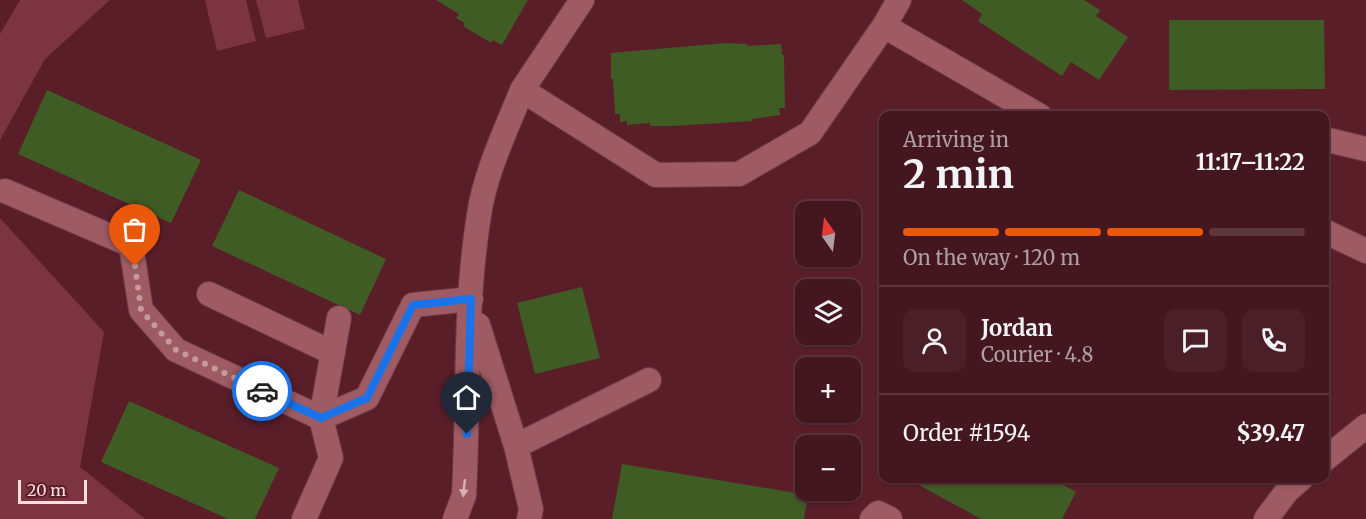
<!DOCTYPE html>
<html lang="en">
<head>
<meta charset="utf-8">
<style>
  body { margin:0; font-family:Merriweather,serif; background:#4b1f28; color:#f1f3f6; height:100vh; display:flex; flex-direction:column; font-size:22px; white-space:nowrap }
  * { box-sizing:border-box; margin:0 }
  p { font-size:20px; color:#af9fa4 }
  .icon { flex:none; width:33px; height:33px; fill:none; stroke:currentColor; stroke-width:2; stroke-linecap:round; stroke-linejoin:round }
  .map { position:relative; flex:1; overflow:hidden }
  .drawer { position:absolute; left:879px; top:111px; width:450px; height:372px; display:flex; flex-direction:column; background:#44161f; border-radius:12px; box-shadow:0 2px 4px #0004,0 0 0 2px #5c353d }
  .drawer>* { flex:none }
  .needle { width:39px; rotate:346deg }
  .fabs { position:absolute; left:795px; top:201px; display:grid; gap:12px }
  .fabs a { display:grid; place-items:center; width:66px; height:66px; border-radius:12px; background:#44161f; box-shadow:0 2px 4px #0004,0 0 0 2px #5c353d; font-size:30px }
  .scale { position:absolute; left:18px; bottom:15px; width:69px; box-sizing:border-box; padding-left:6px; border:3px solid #fddddf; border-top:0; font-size:16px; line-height:21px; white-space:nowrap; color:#fddddf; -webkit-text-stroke:4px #5a1e29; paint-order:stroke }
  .pin { position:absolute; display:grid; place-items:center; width:51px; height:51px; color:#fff; margin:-62px -26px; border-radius:50% 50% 50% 0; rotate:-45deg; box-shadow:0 0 6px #0007 }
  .pin .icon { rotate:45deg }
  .courier { position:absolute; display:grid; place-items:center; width:60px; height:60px; margin:-30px; border:4px solid #1a73e8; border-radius:50%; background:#fff; color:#222; box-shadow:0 2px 8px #0007 }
  .overview em { font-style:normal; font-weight:700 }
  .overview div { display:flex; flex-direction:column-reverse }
  .overview { display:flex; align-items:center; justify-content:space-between; height:102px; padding:0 24px }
  h1 { font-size:39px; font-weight:700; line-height:45px }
  .bar { display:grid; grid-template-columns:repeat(4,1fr); gap:9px 6px; align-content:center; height:72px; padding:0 24px }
  .bar i { height:8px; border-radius:4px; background:#5c353d }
  .bar .active { background:#ea580c }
  .bar p { grid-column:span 4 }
  .line { display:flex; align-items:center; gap:15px; padding:0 24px; border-top:2px solid #5c353d }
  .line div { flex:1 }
  .round { display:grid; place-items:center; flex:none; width:63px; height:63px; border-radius:12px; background:#4b1f28 }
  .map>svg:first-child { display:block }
</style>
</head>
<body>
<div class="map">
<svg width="1366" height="519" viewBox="0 0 1366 519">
  <rect width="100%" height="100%" fill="#5a1e29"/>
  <path fill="#7c3440" d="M20,0h90l-65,59 -45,81v-106z
    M205,0h41l10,41 -39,10z
    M256,0h42l7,29 -39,9z
    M0,218l104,114 -24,135 65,52h-145z"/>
  <path fill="#3f5c25" d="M436,0h92l-26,45 -9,-5 -2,3 -28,-17 2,-3 -9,-5 3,-4z
    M962,0h122l16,10 -4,6 32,21 -29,43 -28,-18 -9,14 -84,-55 4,-7z
    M1169,20h155l1,69 -156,1z
    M725,43l22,1 1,2 33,-2 1,11h2l1,53h-6l1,7 -28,4v2l-80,5h-22v-3l-23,2v-4l-7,1v-8h-5l-2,-35h-2v-26z
    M47,90l154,70 -30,63 -153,-69z
    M239,190l147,69 -26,56 -148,-69z
    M582,287l18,71 -65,16 -18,-71z
    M129,401l150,67 -24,51h-27l-127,-57z
    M622,464l186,31 -4,24h-192z
    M906,478h145l25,14 -14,27h-81z"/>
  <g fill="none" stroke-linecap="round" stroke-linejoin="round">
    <g stroke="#6f3b47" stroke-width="26">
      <path id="street" d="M884,26l15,-26
        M522,90l60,-90
        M1324,139l42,10
        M5,191l126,54 10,65 35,40 145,68 46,-20 46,-93 58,-6
        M1324,231l42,20
        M209,294l124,59
        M478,325l38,121 15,63 -2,10
        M516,446l133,-66
        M1324,460l42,-34
        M304,519l27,-61 -10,-40 18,-100
        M455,519l9,-24c5,-93 0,-188 15,-280 6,-42 27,-85 43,-125l134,85 83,-1 71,-41 74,-107 156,90
        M872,519l6,-6 12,6
        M1266,519l21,-28 15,-13"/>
    </g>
    <use href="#street" stroke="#9e5b63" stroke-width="24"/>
  </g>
  <defs><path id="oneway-solid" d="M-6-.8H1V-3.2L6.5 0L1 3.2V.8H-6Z" transform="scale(1.5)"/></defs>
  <use fill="#dcb0b4" href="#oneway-solid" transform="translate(464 488) rotate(96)"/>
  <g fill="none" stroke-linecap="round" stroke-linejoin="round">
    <path stroke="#c49a9f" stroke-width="6" stroke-dasharray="0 10.8" d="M135,266l6,44 35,40 86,41"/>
    <path stroke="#1a73e8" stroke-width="8" d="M262,391l59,27 46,-20 46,-93 58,-6 -4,135"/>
  </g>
</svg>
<div class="fabs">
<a><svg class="needle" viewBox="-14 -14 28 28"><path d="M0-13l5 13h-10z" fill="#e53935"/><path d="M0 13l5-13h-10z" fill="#af9fa4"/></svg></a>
<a><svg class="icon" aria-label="layers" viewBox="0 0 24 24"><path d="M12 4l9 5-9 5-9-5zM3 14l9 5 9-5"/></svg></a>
<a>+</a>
<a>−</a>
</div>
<div class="scale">20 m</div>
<div class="pin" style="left:135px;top:266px;background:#ea580c"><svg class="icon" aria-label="bag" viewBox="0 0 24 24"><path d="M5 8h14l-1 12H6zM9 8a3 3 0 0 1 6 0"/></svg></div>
<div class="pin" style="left:467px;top:434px;background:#1f2937"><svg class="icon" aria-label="home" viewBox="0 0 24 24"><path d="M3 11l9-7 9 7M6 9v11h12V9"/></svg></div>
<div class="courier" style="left:262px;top:391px"><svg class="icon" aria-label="car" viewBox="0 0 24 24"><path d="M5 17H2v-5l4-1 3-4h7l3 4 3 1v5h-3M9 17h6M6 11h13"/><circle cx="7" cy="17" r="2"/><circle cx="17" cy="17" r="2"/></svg></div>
<section class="drawer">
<div class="overview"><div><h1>2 min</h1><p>Arriving in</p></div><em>11:17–11:22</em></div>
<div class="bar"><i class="active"></i><i class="active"></i><i class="active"></i><i></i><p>On the way · 120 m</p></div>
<div class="line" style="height:108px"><a class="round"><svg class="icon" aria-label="person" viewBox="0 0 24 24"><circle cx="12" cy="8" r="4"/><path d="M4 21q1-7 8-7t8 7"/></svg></a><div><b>Jordan</b><p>Courier · 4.8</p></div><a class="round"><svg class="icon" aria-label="chat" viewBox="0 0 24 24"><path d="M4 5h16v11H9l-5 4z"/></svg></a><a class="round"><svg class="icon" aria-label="phone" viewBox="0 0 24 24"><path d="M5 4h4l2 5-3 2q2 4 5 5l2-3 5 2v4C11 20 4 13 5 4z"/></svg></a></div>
<div class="line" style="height:78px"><div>Order #1594</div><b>$39.47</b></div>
</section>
</div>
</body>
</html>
